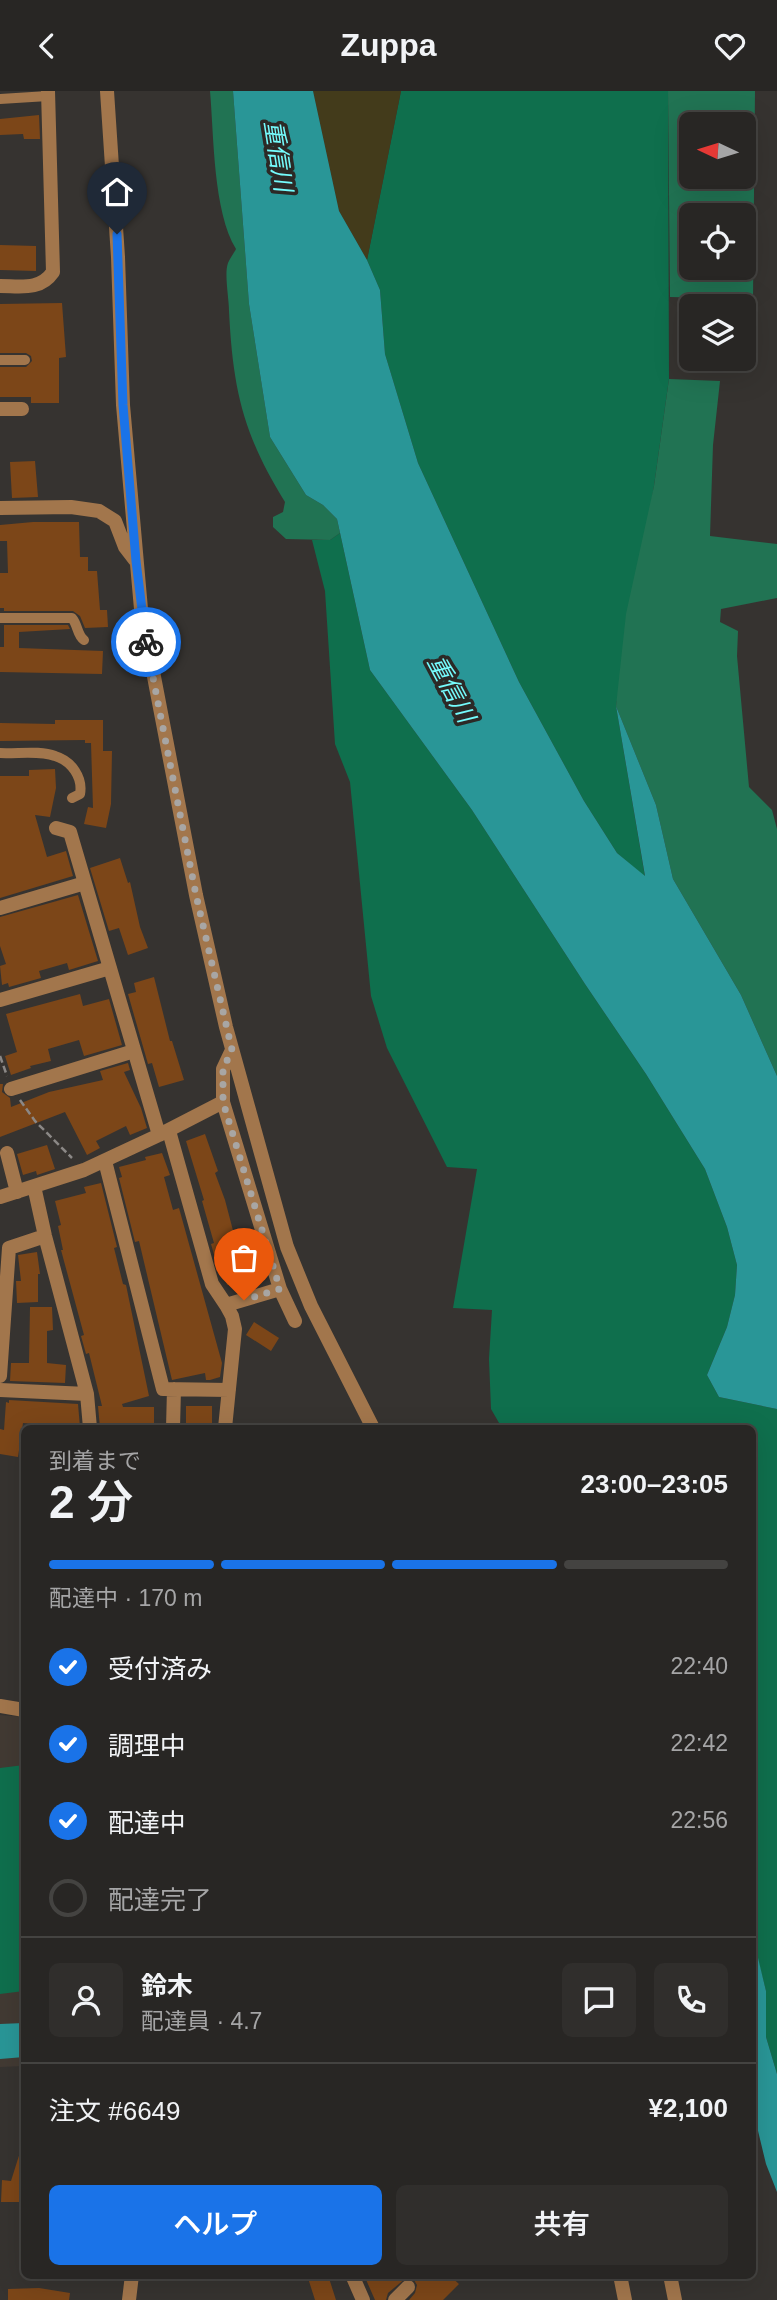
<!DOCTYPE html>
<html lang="ja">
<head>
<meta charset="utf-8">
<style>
  body { margin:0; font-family:Helvetica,"Noto Sans JP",sans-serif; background:#302e2c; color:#f1f3f6; height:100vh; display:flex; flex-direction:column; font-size:26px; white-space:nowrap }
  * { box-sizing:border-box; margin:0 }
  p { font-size:23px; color:#a5a5a6 }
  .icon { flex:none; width:38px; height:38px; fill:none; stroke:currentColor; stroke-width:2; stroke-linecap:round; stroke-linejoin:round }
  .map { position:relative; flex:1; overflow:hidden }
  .sheet { position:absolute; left:21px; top:1334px; width:735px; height:854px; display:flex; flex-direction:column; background:#282624; border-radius:10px; box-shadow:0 7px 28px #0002,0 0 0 2px #444341 }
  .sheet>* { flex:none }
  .needle { width:46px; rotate:274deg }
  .fabs { position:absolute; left:679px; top:21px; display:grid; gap:14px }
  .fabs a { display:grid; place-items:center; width:77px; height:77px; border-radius:10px; background:#282624; box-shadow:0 7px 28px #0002,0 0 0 2px #444341; font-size:35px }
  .pin { position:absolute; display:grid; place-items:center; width:60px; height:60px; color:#fff; margin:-72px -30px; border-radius:50% 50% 50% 0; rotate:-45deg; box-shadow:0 0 7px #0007 }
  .pin .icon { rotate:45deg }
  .courier { position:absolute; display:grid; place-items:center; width:70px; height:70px; margin:-35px; border:5px solid #1a73e8; border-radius:50%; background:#fff; color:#222; box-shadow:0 2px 9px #0007 }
  .summary em { font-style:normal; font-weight:600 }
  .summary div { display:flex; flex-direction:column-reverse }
  .summary { display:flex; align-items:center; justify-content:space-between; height:119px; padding:0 28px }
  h1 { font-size:46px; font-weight:600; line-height:52px }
  .bar { display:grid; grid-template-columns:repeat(4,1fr); gap:10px 7px; align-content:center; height:84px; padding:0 28px }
  .bar i { height:9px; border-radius:5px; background:#444341 }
  .bar .active { background:#1a73e8 }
  .bar p { grid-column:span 4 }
  .line { display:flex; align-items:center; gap:18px; padding:0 28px; border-top:2px solid #444341 }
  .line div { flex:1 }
  .round { display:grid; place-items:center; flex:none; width:74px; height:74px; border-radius:10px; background:#302e2c }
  ol { padding:0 28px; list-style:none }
  li { display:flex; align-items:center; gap:21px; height:77px }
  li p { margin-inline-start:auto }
  li .icon { padding:7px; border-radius:50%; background:#1a73e8; color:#fff; stroke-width:4 }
  li:last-child { color:#a5a5a6 }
  li i { width:38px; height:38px; border:4px solid #444341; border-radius:50% }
  .cta { display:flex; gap:14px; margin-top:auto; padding:14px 28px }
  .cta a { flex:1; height:80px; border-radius:10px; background:#1a73e8; color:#fff; font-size:28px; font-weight:600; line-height:80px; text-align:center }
  .cta a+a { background:#302e2c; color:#f1f3f6 }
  header { display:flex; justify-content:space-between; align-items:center; height:91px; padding:0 28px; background:#282624; font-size:32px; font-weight:600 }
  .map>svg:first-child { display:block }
</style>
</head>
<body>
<header><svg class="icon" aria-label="back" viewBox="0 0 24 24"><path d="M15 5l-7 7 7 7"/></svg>Zuppa<svg class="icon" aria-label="heart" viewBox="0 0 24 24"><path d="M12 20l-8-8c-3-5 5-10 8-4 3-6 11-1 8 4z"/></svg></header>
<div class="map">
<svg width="777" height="2209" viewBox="0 0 777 2209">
  <rect width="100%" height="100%" fill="#363330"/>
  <path fill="#423a33" d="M0,1624l24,2v349l-24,1z"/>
  <path fill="#0f6f4d" d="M401,0h267l1,288 -15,107 -38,220 29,171 -28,-24 -33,-52 -65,-119 -101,-219 -33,-109 -5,-64 -13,-30z
    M340,442l30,137 102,140 113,174 61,90 59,95 22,58 10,38 -2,30 -8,32 -20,48 12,22 58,12v665l-11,-37v-46l-14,-54v-509h-250l-11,-19 -2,-50 3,-49 -39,-2 24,-139 -30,-2 -60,-119 -16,-52 -21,-214 -15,-38 -10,-153 -13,-51h18z
    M24,1674v226l-24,3v-226z"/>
  <path fill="#217353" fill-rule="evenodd" d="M210,0h23l16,213 21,133 36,58 17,10 14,14 3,14 -10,7 -44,-1 -13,-12v-10l10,-5 2,-10c-42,-68 -52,-112 -56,-191 0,-12 -5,-38 -1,-48 2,-5 6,-10 8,-14 -23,-38 -22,-113 -26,-158z
    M668,0h87l-2,208 -83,-2zM691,33h53v53h-53zM691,124h53v53h-53z
    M669,288l51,2 -7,64 -3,91 67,8v54l-56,11 -1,13 18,9 -1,25 12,131 23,23 5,19v247l-36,-81 -68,-116 -17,-74 -40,-99 10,-92 28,-128z"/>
  <path fill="#433b1b" d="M313,0h88l-34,169 -28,-49z"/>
  <path fill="#299697" d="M233,0h80l26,120 28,49 13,30 5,64 33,109 101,219 65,119 33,52 28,23 -29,-170 40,99 17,74 68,116 36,81v333l-58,-12 -12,-22 20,-48 8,-32 2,-30 -10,-38 -22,-58 -59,-95 -61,-90 -113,-174 -102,-140 -33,-151 -14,-14 -17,-10 -36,-58 -21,-133z
    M753,1846l13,54v46l11,37v118l-11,-28 -13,-54z
    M24,1932v34l-24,2v-35z"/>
  <path fill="#7c4618" d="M39,24l1,24h-16l-1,-5 -23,1v-16z
    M0,154l36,1v25l-36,-1z
    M62,212l4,54 -7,1v45h-28v-6h-31v-30h26l6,-6 -1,-5 -5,-3h-26v-49z
    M35,370l3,36 -26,1 -2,-36z
    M33,431h46l1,35h8v14h9l3,39h7l1,17 -23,1 -5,-12 -7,-5h-69v-3h-4v-35h8l-1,-32h-7v-16z
    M4,534h64l2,4 -51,3v16l84,3 -1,23 -102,-2v-25h4z
    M55,629h48v31h9l-1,53 -5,24 -22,-4 4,-17 5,1 -2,-65h-6v-3l-85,1v-18l55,1z
    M55,678l1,19 -6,29 -15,-2 12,42 19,-6 7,25 -73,22v-122h29v-6z
    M120,767l8,25 2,-1 10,45 8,21 -20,7 -9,-27 -10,3 -19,-63z
    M78,804l20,66 -29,9 -2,-7 -28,8 2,7 -32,9 -1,-4 -6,2 -2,-19 6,-2 -6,-18v-29z
    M154,886l16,64h2l12,39 -25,7 -7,-24 -4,1 -20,-70 8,-2 -2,-9z
    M80,903l3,12 26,-7 13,46 -38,11 -5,-16 -31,9 3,12 -21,5 1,2 -20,7 -6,-19 12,-4 -11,-38z
    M128,972l2,7 -6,2 17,36 6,20 -17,7 -4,-9 -30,15 4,7 -13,7 -22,-43 -65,25v-53h3l-1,8 8,6 1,9 38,-15 54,-12 -3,-9z
    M205,1043l13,37 -3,2 10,27 21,80 -19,5 -6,-21 -4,1 -6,-21 3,-1 -12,-42 2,-1 -18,-59z
    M47,1054l8,24 -18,6 -1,-4 -13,4 -6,-21z
    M162,1062l8,22 -6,2 9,33 6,-2 43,155 -2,14 -10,3h-4l-1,-7 -33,7 -33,-139 -4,1 -16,-64 3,-1 -3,-10 27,-7 -1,-3z
    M101,1092l16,64 -3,1 9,36 3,1 23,111 -27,8 1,3h31v21h-54l-2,-22h4l-13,-53 -3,1 -5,-18 3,-1 -23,-85h2l-5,-24 3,-1 -6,-24 31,-8 -2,-6z
    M37,1161l3,22h-2v28l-21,1 -1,-22h5l-3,-26z
    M30,1216h22l1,23 -6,1v32l19,2 -1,18 -55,-2 1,-18h18z
    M254,1231l25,16 -8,13 -25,-16z
    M9,1309l69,4 2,23 -57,-4 -5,34 -18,-3v-25l4,1 2,-28 3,1z
    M186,1315h26v19h-26z
    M22,2055l2,1v55h-23l1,-22 9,1z
    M307,2184h21l8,25h-21z
    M364,2184h85l10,9 -16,16h-34l6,-7 2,-8 -3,-5 -8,-2 -18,15 -2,7h-11z
    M39,2197l31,5 -1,7h-61v-11z"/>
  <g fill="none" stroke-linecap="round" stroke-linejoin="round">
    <path stroke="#8b8886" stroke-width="2.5" stroke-dasharray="7 3.5" stroke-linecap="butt" d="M0,965l7,20
      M20,1009l15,21 37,37"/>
    <path stroke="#a2764c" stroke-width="10" d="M0,8l48,-3
      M0,269h25
      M0,527h72c6,7 5,17 12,22
      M0,662c17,1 40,-3 55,3 17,5 28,22 25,38l-8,4"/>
    <path stroke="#a2764c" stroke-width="14" d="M107,0l11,166 5,148 18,204 55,286 30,132 61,220 24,59 62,122
      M0,195c20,0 40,5 53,-14l-5,-181
      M0,318h22
      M0,417l71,-1 28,4 16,10 10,26 10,13
      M56,737l14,4 89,303
      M0,817l85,-25
      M0,909l110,-32
      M11,998l123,-38
      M223,1011l57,187 15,32
      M169,1040l43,153 14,21
      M7,1062l10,39
      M105,1070l58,228 66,1
      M34,1095l11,50 42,158 3,34
      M0,1106l84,-27 75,-35 64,-33v-33l9,-19
      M0,1285l9,-128 36,-12
      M0,1299l87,4
      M173,1337l1,-39
      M225,1337l10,-99 -3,-13 -6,-11 54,-16
      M0,1615l24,4
      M352,2184l11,25
      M620,2184l5,25
      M670,2184l5,25
      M129,2209l3,-25
      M395,2209l13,-13"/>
  </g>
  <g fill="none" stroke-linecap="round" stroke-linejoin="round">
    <path stroke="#a8a6a4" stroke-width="7" stroke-dasharray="0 12.6" d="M146,551l50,253 36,155 -9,19v33l57,187 -36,11"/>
    <path stroke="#1a73e8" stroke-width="9" d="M117,143l6,171 13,156 10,81"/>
  </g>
  <g text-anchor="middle" stroke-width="7" stroke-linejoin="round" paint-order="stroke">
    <g font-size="24" font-style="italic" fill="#75fcfd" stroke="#2c2926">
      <text transform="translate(278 65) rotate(81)" y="8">重信川</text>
      <text transform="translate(451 598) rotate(62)" y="8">重信川</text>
    </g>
  </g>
</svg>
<div class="fabs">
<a><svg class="needle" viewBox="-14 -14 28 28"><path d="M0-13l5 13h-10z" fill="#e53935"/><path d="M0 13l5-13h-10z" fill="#a5a5a6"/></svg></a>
<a><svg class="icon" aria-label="locate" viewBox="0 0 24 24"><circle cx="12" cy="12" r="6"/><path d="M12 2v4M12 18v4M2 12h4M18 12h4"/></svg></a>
<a><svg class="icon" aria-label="layers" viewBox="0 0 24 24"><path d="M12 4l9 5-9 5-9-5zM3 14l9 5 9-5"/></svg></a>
</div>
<div class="pin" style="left:244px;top:1209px;background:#ea580c"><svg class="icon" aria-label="bag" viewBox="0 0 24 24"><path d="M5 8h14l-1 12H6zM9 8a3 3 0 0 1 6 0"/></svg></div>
<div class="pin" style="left:117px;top:143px;background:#1f2937"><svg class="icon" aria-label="home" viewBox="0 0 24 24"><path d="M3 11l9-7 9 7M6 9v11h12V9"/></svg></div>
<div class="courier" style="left:146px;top:551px"><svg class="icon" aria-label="bike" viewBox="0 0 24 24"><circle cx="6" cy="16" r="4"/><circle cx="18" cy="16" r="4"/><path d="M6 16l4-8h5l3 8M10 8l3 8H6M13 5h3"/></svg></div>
<section class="sheet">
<div class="summary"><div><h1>2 分</h1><p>到着まで</p></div><em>23:00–23:05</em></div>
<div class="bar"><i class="active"></i><i class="active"></i><i class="active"></i><i></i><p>配達中 · 170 m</p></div>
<ol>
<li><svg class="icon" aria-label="check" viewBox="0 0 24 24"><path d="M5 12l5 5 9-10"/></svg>受付済み<p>22:40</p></li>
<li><svg class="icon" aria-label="check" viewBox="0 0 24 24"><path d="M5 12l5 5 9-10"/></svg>調理中<p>22:42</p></li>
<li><svg class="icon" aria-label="check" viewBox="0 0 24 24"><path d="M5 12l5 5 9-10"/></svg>配達中<p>22:56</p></li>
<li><i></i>配達完了</li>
</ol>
<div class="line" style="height:126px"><a class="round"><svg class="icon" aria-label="person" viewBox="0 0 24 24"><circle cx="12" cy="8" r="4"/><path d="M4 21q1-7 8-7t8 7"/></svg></a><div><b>鈴木</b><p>配達員 · 4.7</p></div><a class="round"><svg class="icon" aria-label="chat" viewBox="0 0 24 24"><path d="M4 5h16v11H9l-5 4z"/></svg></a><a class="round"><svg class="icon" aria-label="phone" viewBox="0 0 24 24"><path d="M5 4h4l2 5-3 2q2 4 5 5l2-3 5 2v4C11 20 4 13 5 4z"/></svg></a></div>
<div class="line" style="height:91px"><div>注文 #6649</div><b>¥2,100</b></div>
<div class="cta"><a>ヘルプ</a><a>共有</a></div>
</section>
</div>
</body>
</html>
